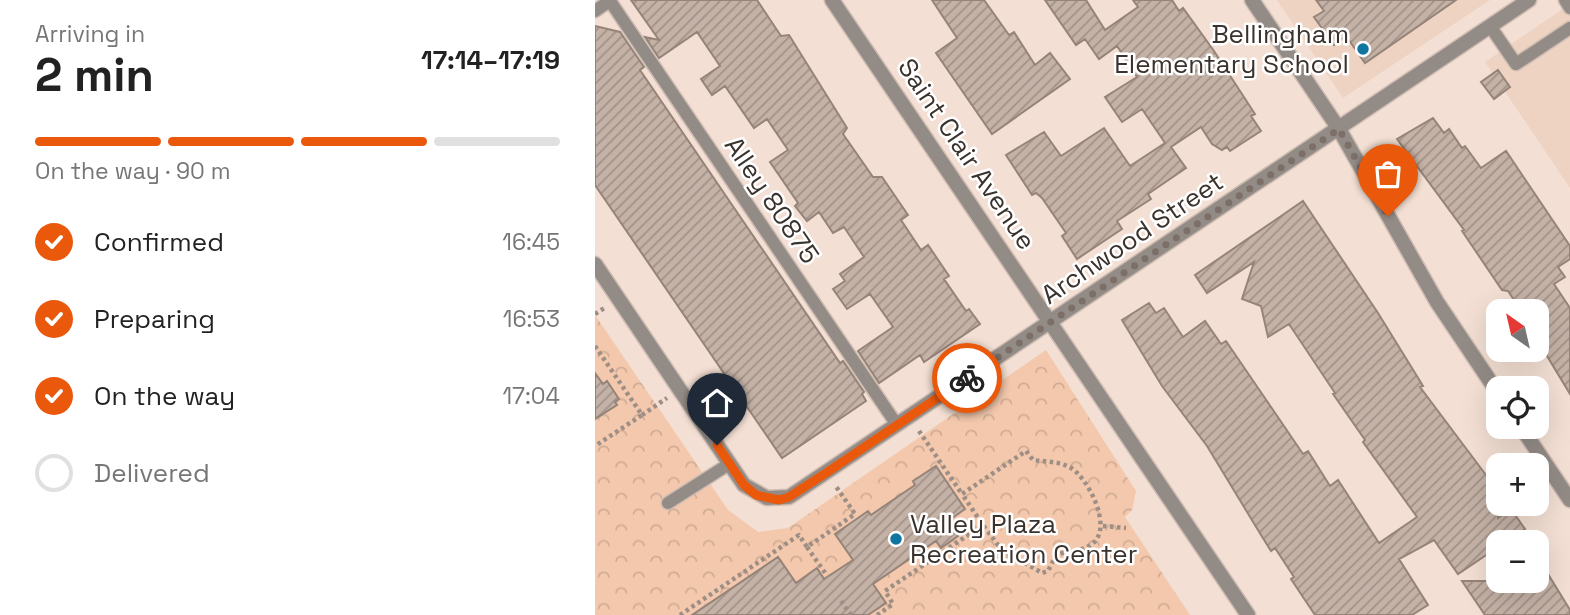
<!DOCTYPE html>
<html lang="en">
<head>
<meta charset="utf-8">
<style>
  body { margin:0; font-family:"Space Grotesk",sans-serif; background:#f6f6f6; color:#222; height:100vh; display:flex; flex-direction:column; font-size:26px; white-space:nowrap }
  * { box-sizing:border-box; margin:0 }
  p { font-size:23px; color:#767676 }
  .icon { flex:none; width:38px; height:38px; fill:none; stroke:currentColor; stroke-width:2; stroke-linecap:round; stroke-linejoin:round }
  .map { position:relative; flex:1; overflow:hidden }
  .side { display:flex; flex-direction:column; background:#fff; width:595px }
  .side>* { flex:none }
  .needle { width:46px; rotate:326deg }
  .tools { position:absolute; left:891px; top:299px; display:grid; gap:14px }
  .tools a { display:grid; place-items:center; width:63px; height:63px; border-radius:14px; background:#fff; box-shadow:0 7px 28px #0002; font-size:35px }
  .pin { position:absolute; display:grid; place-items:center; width:60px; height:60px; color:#fff; margin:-72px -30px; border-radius:50% 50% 50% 0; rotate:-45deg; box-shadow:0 0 7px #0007 }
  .pin .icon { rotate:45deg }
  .courier { position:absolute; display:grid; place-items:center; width:70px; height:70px; margin:-35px; border:5px solid #ea580c; border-radius:50%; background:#fff; color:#222; box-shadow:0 2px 9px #0007 }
  .summary em { font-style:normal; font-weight:600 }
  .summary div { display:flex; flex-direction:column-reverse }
  .summary { display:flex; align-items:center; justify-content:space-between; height:119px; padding:0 35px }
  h1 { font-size:46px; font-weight:600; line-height:52px }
  .bar { display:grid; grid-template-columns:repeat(4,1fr); gap:10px 7px; align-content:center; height:84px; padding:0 35px }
  .bar i { height:9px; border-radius:5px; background:#e0e0e0 }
  .bar .current { background:#ea580c }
  .bar p { grid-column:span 4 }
  ol { padding:0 35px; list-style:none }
  li { display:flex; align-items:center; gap:21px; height:77px }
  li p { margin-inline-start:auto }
  li .icon { padding:7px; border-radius:50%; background:#ea580c; color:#fff; stroke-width:4 }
  li:last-child { color:#767676 }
  li i { width:38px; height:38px; border:4px solid #e0e0e0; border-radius:50% }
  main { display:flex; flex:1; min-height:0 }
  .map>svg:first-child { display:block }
</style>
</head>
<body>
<main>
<section class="side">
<div class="summary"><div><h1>2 min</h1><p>Arriving in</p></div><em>17:14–17:19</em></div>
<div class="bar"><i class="current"></i><i class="current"></i><i class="current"></i><i></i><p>On the way · 90 m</p></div>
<ol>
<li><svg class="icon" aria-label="check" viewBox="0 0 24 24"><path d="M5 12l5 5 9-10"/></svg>Confirmed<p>16:45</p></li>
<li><svg class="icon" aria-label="check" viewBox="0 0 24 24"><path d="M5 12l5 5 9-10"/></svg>Preparing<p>16:53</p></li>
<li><svg class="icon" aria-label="check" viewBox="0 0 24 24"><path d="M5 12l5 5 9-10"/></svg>On the way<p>17:04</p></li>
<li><i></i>Delivered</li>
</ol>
</section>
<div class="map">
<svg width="975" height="615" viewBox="0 0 975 615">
  <defs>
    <pattern id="park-crowns" width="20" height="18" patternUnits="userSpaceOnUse" patternTransform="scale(1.75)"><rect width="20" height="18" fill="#f3c8ac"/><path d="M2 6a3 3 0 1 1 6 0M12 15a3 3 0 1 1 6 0" fill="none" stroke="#d1ac94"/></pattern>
    <pattern id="building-hatch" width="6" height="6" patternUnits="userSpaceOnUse" patternTransform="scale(1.75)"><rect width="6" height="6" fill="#c5b2a6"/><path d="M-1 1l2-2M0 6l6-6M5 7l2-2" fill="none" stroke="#a19188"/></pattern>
  </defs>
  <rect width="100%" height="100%" fill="#f3dfd3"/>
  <path fill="#eed3c2" d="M682,0h213l-147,98z
    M975,4v184l-85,-126z"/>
  <path fill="url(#park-crowns)" d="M0,315l133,195 30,22 30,-4 258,-178 90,141 -4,19 -7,7 65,98h-595z"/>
  <path fill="url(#building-hatch)" stroke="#968479" stroke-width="2" d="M36,0h126l24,36 8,-1 58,93 -4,6 30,43h9l26,38 -7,5 20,30 7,-5 21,31 -5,3 22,32 3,-2 11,15 -56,38 -4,-7 -41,28 -21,-32 35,-24 -23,-33 -23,15 -14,-20 12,-8 -5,-7 24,-17 -20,-30 -11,6 -14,-21 -12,9 -12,-15 3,-3 -28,-41 18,-12 -21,-31 -13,9 -29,-42 -13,9 -11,-16 19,-13 -23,-34 -38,26 -14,-21 14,3z
    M337,0h52l25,35 5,-3 21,33 15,-12 20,26 -78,55 -56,-81 21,-15z
    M450,0h41l19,30 33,-23 -5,-7h39l7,11 4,-3 31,43 41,63 -4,2 10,15 -31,20 -3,-4 -5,3 -10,-6 -11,-17 -30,20 15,21 -38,26 3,5 -34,22 5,8 -45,30 -15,-23 4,-3 -24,-35 -6,-5 -4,2 -26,-40 38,-23 17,24 43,-28 26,38 35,-23 -23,-34 -20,13 -17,-25 32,-20 -20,-31 -18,13 -14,-20 -9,6z
    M721,0h140l-91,63 -19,-27 -12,9 -20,-28 10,-6z
    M0,26l25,6 24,35 -4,3 200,293 3,-2 21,31 -2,2 4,7 -84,57 -187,-273z
    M903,70l12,17 -16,12 -13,-17z
    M838,118l11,15 5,-4 13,19 3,-2 16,22 25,-17 64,95v13l-12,8 7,10 -11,7 16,24v86l-29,-48 5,-4 -9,-14v-16h-15l-14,-21 -6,-1 -40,-59 2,-1 -67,-91z
    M708,201l75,112 45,73 -3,1 78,104v27l13,-9 14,20 -21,13h-6v5l-40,27 -24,-34 -35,19 29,46 -16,10h-97l-24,-36 3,-2 -19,-29 -4,3 -10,-16 -54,-89 -45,-60 -40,-66 27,-17 7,10 8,-5 19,29 22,-16 16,23 5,-3 77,113 5,-3 22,35 8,-6 41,63 38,-26 -54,-75 2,-2 -32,-46 2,-1 -46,-69 -21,13 -7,-31 -19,-7 12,-37 -47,31 -12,-18z
    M0,373l8,11 4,-3 12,18 -4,3 2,3 -22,14z
    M341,466l29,43 -17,12 10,15 -17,12 -5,-7 -63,43 13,19 -18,12h-176l86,-58 18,26 21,-15 7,11 29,-19 -18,-26 33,-23 3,4 44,-30 -2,-4z
    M942,556l33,54v5h-85l-23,-34h75z"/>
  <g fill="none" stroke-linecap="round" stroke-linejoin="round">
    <g stroke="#cebcb2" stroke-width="15">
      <path id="service" d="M970,0l5,8
        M15,1l287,424
        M0,11l16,-11
        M895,26l26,38 54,-36
        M73,503l61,-39"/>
    </g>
    <g stroke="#cebcb2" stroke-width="17">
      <path id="minor" d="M237,0l416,615
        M657,0l87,129 98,173 61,91
        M0,264l149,221 23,13 22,-1 740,-497
        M926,427l49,73"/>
    </g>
    <path stroke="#9d8e86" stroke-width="4.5" stroke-dasharray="3.5 3.5" stroke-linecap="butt" d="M0,314l11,-7
      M0,346l47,69 -47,31
      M47,415l25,-17
      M324,431l43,63
      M508,526l23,2
      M212,547l21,30
      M246,601l10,14
      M85,615l119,-80 8,12 48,-33 -20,-29
      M282,615l16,-11 -8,-13 98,-66 18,24 41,24 6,-2 8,-16c13,-5 24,-2 36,-11 22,-16 -4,-66 -21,-76 -12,-7 -25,-6 -38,-8l-7,-9 -64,43 21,31"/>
    <use href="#service" stroke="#938b86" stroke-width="12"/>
    <use href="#minor" stroke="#938b86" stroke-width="14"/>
  </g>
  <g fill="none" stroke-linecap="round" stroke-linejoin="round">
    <path stroke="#7b6f67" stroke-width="7" stroke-dasharray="0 12.6" d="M372,378l372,-249 49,87"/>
    <path stroke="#ea580c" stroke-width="9" d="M122,445l27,40 12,10 23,5 10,-3 37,-24 141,-95"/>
  </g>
  <g fill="#1175a2" stroke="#fff" stroke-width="2.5">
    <circle cx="768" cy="49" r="7"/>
    <circle cx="301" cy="539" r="7"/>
  </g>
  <g text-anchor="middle" stroke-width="5" stroke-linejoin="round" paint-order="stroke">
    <g font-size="26" fill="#3a322d" stroke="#fff" text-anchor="end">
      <text x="754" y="43">Bellingham<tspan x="754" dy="30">Elementary School</tspan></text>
      <text x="315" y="533" text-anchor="start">Valley Plaza<tspan x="315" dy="30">Recreation Center</tspan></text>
    </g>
    <g font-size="26" fill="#3a322d" stroke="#fff">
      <text transform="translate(372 154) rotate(56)" y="9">Saint Clair Avenue</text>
      <text transform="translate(177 200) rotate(56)" y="9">Alley 80875</text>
      <text transform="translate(537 238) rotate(-34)" y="9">Archwood Street</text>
    </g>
  </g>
</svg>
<div class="tools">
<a><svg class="needle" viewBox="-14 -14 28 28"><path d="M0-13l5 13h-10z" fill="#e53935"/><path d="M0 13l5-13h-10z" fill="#767676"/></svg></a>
<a><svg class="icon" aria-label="locate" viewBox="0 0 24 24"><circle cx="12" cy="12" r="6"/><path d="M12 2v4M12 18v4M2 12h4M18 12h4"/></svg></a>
<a>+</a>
<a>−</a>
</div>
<div class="pin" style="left:793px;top:216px;background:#ea580c"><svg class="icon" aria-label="bag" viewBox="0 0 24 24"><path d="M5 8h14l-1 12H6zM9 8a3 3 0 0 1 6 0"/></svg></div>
<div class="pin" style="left:122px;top:445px;background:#1f2937"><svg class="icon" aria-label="home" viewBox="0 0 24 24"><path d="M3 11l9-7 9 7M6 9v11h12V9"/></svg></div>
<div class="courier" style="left:372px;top:378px"><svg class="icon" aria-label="bike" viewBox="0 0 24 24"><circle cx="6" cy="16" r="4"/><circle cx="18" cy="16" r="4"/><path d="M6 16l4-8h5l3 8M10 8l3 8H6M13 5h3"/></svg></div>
</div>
</main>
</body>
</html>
